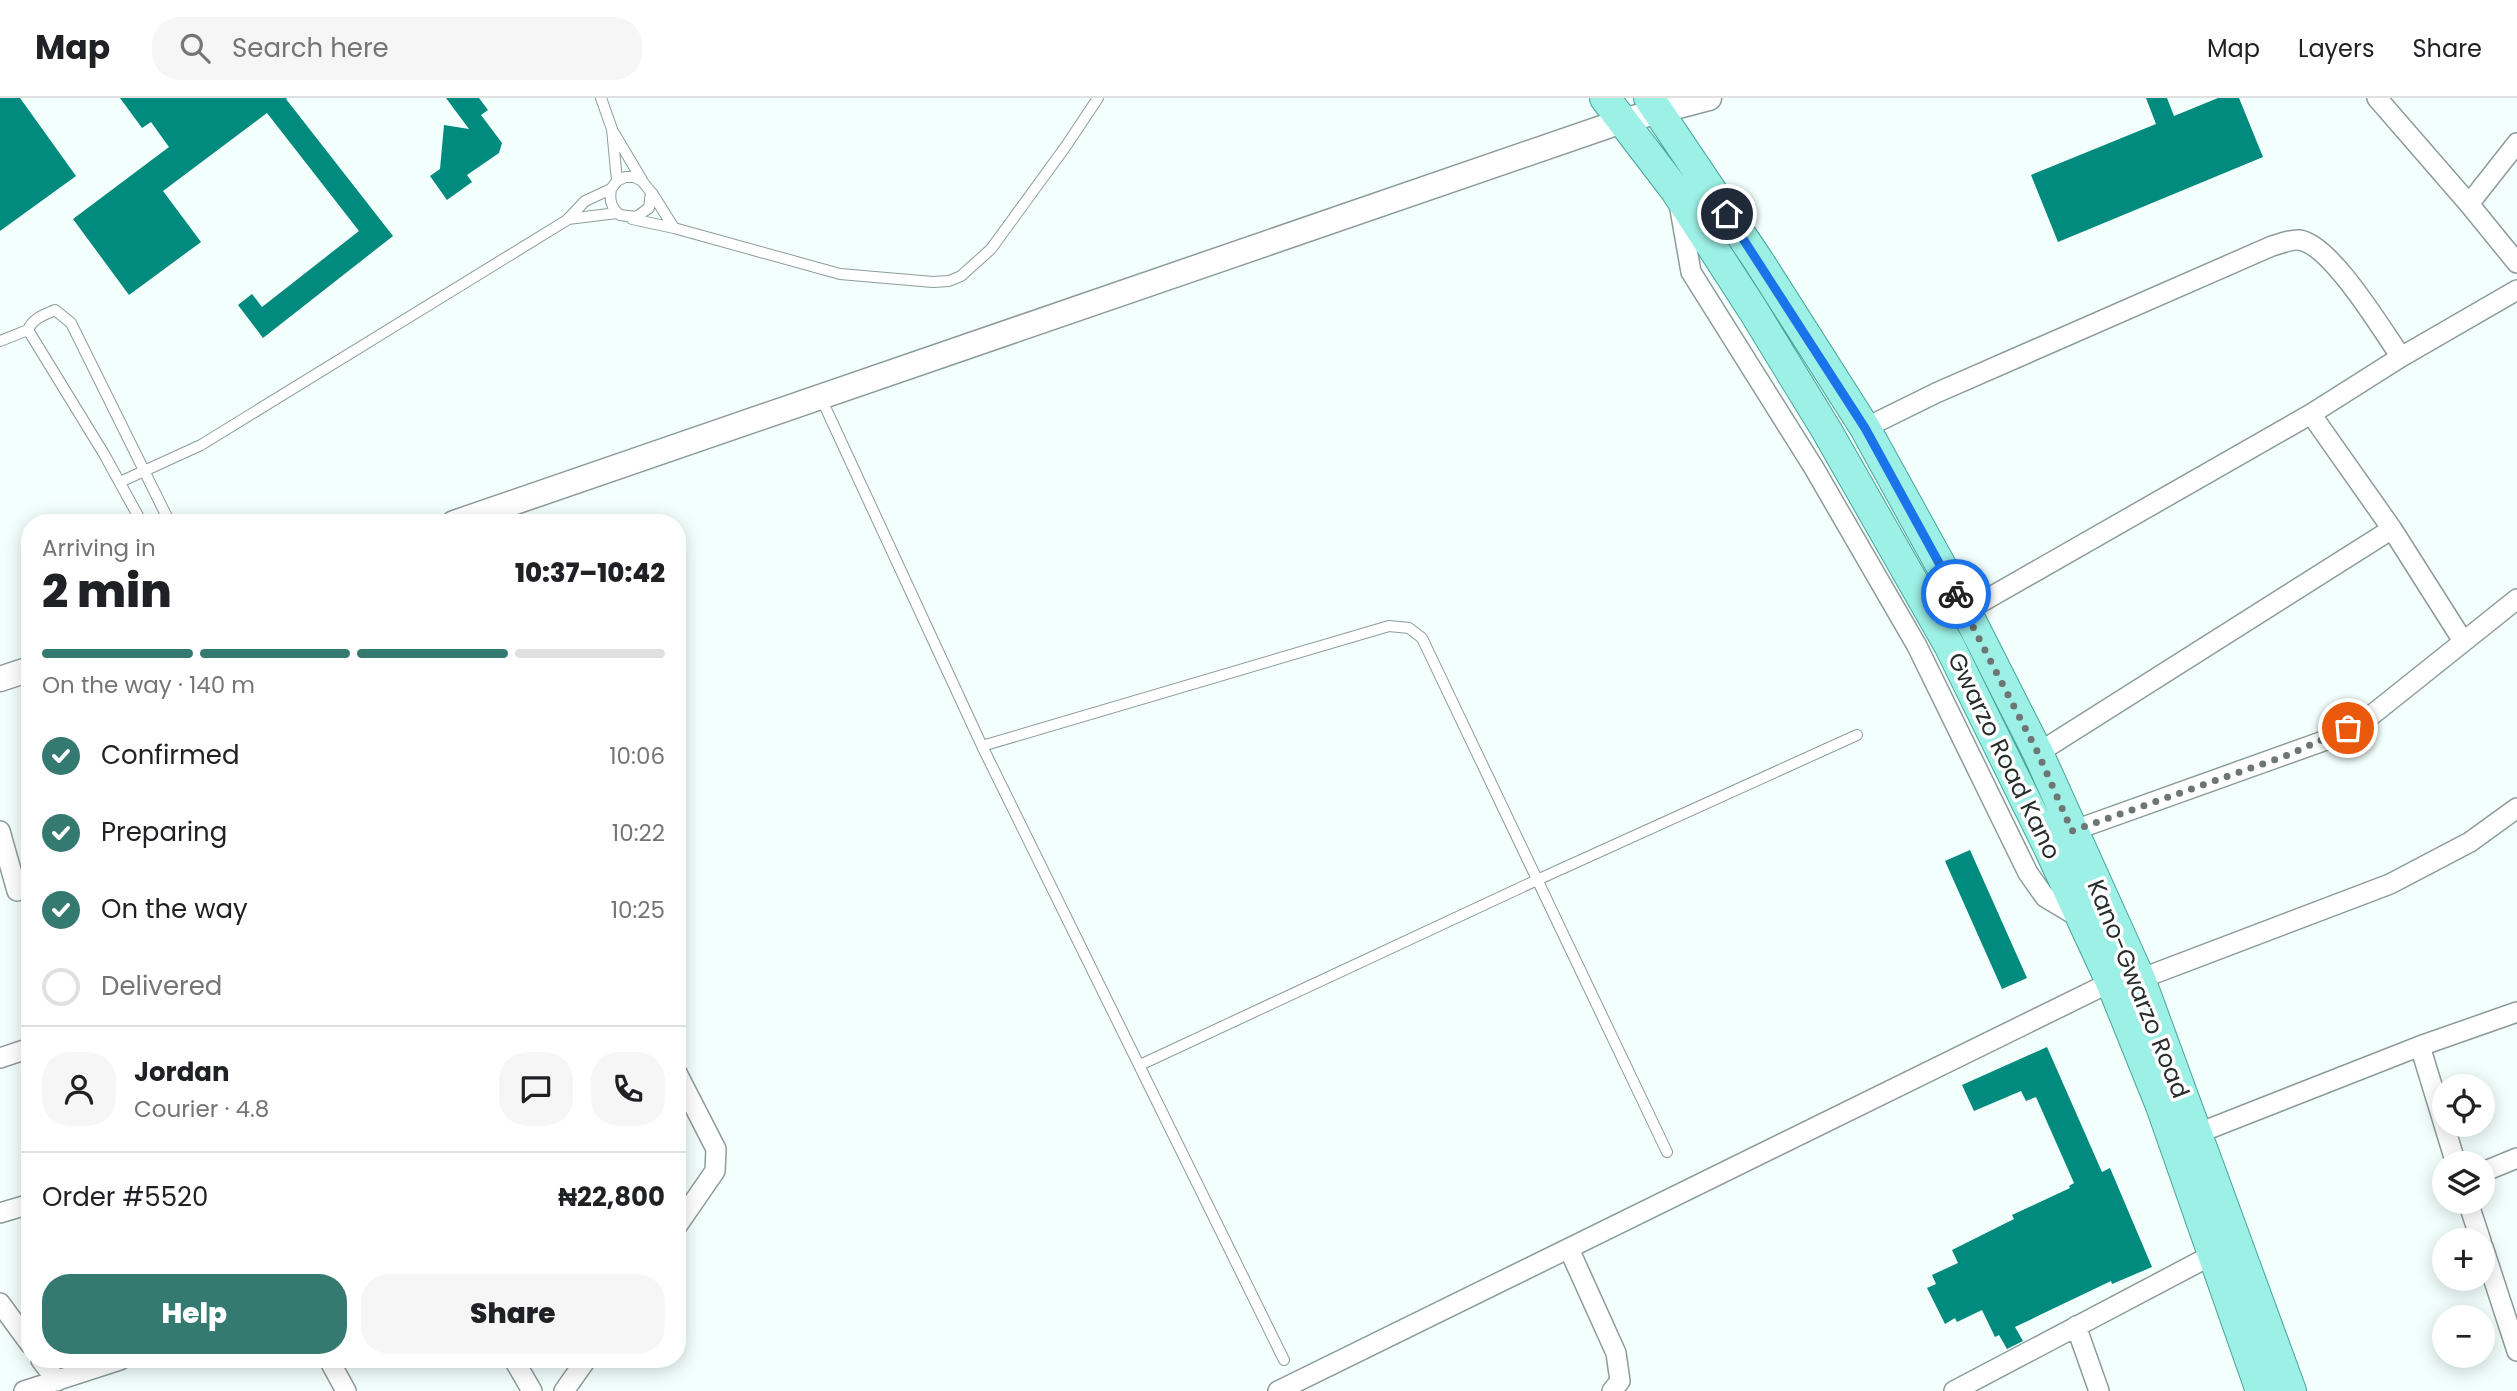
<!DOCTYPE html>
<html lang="en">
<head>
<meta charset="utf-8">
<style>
  body { margin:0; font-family:Poppins,sans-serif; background:#f6f6f6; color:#202124; height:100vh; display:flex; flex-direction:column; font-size:26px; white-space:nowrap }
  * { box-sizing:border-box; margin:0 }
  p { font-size:23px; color:#757577 }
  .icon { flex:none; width:38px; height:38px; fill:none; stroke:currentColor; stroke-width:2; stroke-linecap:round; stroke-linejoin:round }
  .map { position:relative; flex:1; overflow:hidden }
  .side { position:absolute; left:21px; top:416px; width:665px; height:854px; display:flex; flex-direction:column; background:#fff; border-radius:28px; box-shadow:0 4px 18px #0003 }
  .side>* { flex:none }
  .fabs { position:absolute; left:2432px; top:976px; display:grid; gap:14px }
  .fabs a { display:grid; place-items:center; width:63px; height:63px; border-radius:50%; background:#fff; box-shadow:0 4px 18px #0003; font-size:35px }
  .pin { position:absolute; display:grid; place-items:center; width:60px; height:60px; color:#fff; margin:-30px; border:4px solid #fff; border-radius:50%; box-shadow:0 2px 7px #0007 }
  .courier { position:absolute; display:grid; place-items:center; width:70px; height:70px; margin:-35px; border:5px solid #1a73e8; border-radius:50%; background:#fff; color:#222; box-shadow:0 2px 9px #0007 }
  .summary em { font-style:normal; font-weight:800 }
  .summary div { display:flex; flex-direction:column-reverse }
  .summary { display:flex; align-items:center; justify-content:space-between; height:119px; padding:0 21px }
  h1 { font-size:46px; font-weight:800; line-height:52px }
  .bar { display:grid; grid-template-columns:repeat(4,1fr); gap:10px 7px; align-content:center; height:84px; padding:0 21px }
  .bar i { height:9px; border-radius:5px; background:#e0e0e0 }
  .bar .current { background:#347a71 }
  .bar p { grid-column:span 4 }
  .line { display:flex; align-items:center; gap:18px; padding:0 21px; border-top:2px solid #e0e0e0 }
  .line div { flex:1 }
  .round { display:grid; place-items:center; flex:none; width:74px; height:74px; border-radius:28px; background:#f6f6f6 }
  ol { padding:0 21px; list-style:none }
  li { display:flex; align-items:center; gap:21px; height:77px }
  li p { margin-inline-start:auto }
  li .icon { padding:7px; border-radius:50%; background:#347a71; color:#fff; stroke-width:4 }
  li:last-child { color:#757577 }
  li i { width:38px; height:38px; border:4px solid #e0e0e0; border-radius:50% }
  .button { display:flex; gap:14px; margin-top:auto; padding:14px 21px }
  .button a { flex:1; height:80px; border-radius:28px; background:#347a71; color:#fff; font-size:28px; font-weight:800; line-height:80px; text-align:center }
  .button a+a { background:#f6f6f6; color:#202124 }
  header { display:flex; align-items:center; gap:42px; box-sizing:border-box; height:98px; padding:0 35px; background:#fff; border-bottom:2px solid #e0e0e0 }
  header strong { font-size:33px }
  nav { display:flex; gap:38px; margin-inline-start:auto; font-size:24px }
  .search { width:490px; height:63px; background:#f6f6f6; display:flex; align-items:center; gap:18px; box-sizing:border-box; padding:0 24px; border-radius:28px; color:#757577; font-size:26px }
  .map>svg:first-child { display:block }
</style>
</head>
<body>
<header>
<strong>Map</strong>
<div class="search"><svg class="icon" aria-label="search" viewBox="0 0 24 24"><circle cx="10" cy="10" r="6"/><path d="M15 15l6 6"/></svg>Search here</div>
<nav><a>Map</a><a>Layers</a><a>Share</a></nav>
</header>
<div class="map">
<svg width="2517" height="1293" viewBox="0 0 2517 1293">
  <rect width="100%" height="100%" fill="#f2fffc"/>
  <path fill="#008b7e" d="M0,0h20l56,78 -76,55z
    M120,0h167l-1,1 107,137 -130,102 -25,-33 14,-11 10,13 97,-76 -92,-118 -104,78 38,51 -72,53 -56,-76 96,-72 -18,-25 -9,6z
    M446,0h33l9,12 -7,5 21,28 -3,10 -32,22 5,7 -25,18 -17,-24 10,-7 4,-44 25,4z
    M2146,0h21l7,18 44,-18h21l24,59 -205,85 -27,-67 125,-51z
    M1970,752l57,128 -25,11 -57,-128z
    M2047,949l55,125 8,-4 42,99 -40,17 -1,-3 -96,46 8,14 -16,8 -8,-14 -4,2 -13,-27 -25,12 -2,-4 -10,6 -18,-36 9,-4 -4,-9 26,-12 -6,-13 62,-31 -2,-4 58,-27 -1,-2 5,-3 -38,-86 -10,4 -5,-10 -47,20 -12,-26z"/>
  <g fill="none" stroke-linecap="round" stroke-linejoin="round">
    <g stroke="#8d9c99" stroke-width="12">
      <path id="service" d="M601,0l11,31 5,52
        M614,35l28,47
        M652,95l22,35
        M568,121l49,-6
        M632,121l42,9 166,46 93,8 16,-1 12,-5 30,-27 75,-103 32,-48
        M28,232l76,124 38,69
        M0,243l28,-11c5,-12 16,-15 27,-20l16,13 99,200
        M821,300l161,348 302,614
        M120,384l81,-37 366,-225 18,-19 26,-12 6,-8 8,-4h9l8,4 9,11 -2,16 -13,9 -16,-2c-9,-7 -11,-15 -9,-26
        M982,648l407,-120 20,2 13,10 245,514
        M1140,967l397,-185 320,-145"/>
    </g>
    <g stroke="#8d9c99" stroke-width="22">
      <path id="minor" d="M2377,0l92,106 48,59
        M2469,106l48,-61
        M1680,111l11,63 123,196 103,178 111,227 17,24 35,21
        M2311,316l81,115 71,112
        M1865,330l71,-35 336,-147c8,-2 19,-7 27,-6 32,4 83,90 102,117
        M1966,513l345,-197 90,-57 116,-67
        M2038,655l354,-224
        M0,733l17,60
        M2072,733l257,-92 39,-21 149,-119
        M2140,881l250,-95 80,-42 47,-34
        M2420,948l36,118
        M0,960l30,-10
        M677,975l39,76 -1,22 -38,55
        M2196,1036l224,-88 97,-34
        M2483,1074l34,-14
        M2468,1104l13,39
        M0,1115l30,-9
        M2483,1149l34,104
        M1569,1151l47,104 4,28 -8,10
        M0,1205l30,41
        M2076,1228l23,65
        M41,1262l16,21
        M329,1262l17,31
        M514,1262l18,31
        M24,1293l96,-31
        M564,1293l22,-31
        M1278,1293l833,-409
        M1954,1293l260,-137"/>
    </g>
    <g stroke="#8d9c99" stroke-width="27">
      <path id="tertiary" d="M454,425l1168,-402 87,-23
        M0,581l30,-10"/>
    </g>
    <g stroke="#48a599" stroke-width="32">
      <path id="primary" d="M1605,0l71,93 77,119 74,121 122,214 100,203 62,134 50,124 100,285
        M1649,0l109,162 107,168 101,183 72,142 102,226 151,412"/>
    </g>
    <use href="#service" stroke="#fff" stroke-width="10"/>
    <use href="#minor" stroke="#fff" stroke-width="19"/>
    <use href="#tertiary" stroke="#fff" stroke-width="24"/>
    <use href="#primary" stroke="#9cf0e5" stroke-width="30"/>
  </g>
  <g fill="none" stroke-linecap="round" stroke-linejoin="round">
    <path stroke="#6e7674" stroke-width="7" stroke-dasharray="0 12.6" d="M1956,496l82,159 34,78 216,-76 60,-27"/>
    <path stroke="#1a73e8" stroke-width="9" d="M1727,116l138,214 91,166"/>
  </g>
  <g text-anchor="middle" stroke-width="7" stroke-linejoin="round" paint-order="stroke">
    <g font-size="24" fill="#272d2b" stroke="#fff">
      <text transform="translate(2004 658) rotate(64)" y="8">Gwarzo Road Kano</text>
      <text transform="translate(2138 891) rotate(68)" y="8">Kano-Gwarzo Road</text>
    </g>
  </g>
</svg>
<div class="fabs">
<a><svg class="icon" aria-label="locate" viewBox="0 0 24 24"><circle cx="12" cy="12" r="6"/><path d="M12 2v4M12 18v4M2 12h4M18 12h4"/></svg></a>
<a><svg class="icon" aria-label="layers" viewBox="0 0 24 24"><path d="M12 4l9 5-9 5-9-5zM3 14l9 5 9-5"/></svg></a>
<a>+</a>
<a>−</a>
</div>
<div class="pin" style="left:2348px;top:630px;background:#ea580c"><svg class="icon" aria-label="bag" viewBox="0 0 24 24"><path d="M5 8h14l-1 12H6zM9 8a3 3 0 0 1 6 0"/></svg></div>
<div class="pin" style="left:1727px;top:116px;background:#1f2937"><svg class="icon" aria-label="home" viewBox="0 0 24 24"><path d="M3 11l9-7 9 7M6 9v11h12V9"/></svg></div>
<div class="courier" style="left:1956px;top:496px"><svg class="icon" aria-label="bike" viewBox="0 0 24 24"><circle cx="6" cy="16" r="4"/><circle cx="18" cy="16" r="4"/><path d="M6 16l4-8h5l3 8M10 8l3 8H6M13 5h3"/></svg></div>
<section class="side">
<div class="summary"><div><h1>2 min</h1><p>Arriving in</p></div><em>10:37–10:42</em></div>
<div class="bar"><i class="current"></i><i class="current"></i><i class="current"></i><i></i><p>On the way · 140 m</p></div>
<ol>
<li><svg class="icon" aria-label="check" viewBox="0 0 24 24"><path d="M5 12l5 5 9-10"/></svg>Confirmed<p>10:06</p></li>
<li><svg class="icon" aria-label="check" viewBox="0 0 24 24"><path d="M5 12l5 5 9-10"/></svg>Preparing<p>10:22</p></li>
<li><svg class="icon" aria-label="check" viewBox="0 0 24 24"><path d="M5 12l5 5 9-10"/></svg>On the way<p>10:25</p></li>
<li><i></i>Delivered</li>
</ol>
<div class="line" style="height:126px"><a class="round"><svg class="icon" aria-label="person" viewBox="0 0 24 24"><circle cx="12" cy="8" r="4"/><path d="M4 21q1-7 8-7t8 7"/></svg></a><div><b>Jordan</b><p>Courier · 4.8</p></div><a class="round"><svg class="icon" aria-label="chat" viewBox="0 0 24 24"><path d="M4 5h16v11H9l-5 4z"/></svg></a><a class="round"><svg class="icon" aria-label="phone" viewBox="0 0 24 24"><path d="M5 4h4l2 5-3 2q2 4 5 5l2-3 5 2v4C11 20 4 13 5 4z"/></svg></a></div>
<div class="line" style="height:91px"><div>Order #5520</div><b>₦22,800</b></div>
<div class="button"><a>Help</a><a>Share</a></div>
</section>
</div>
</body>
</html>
